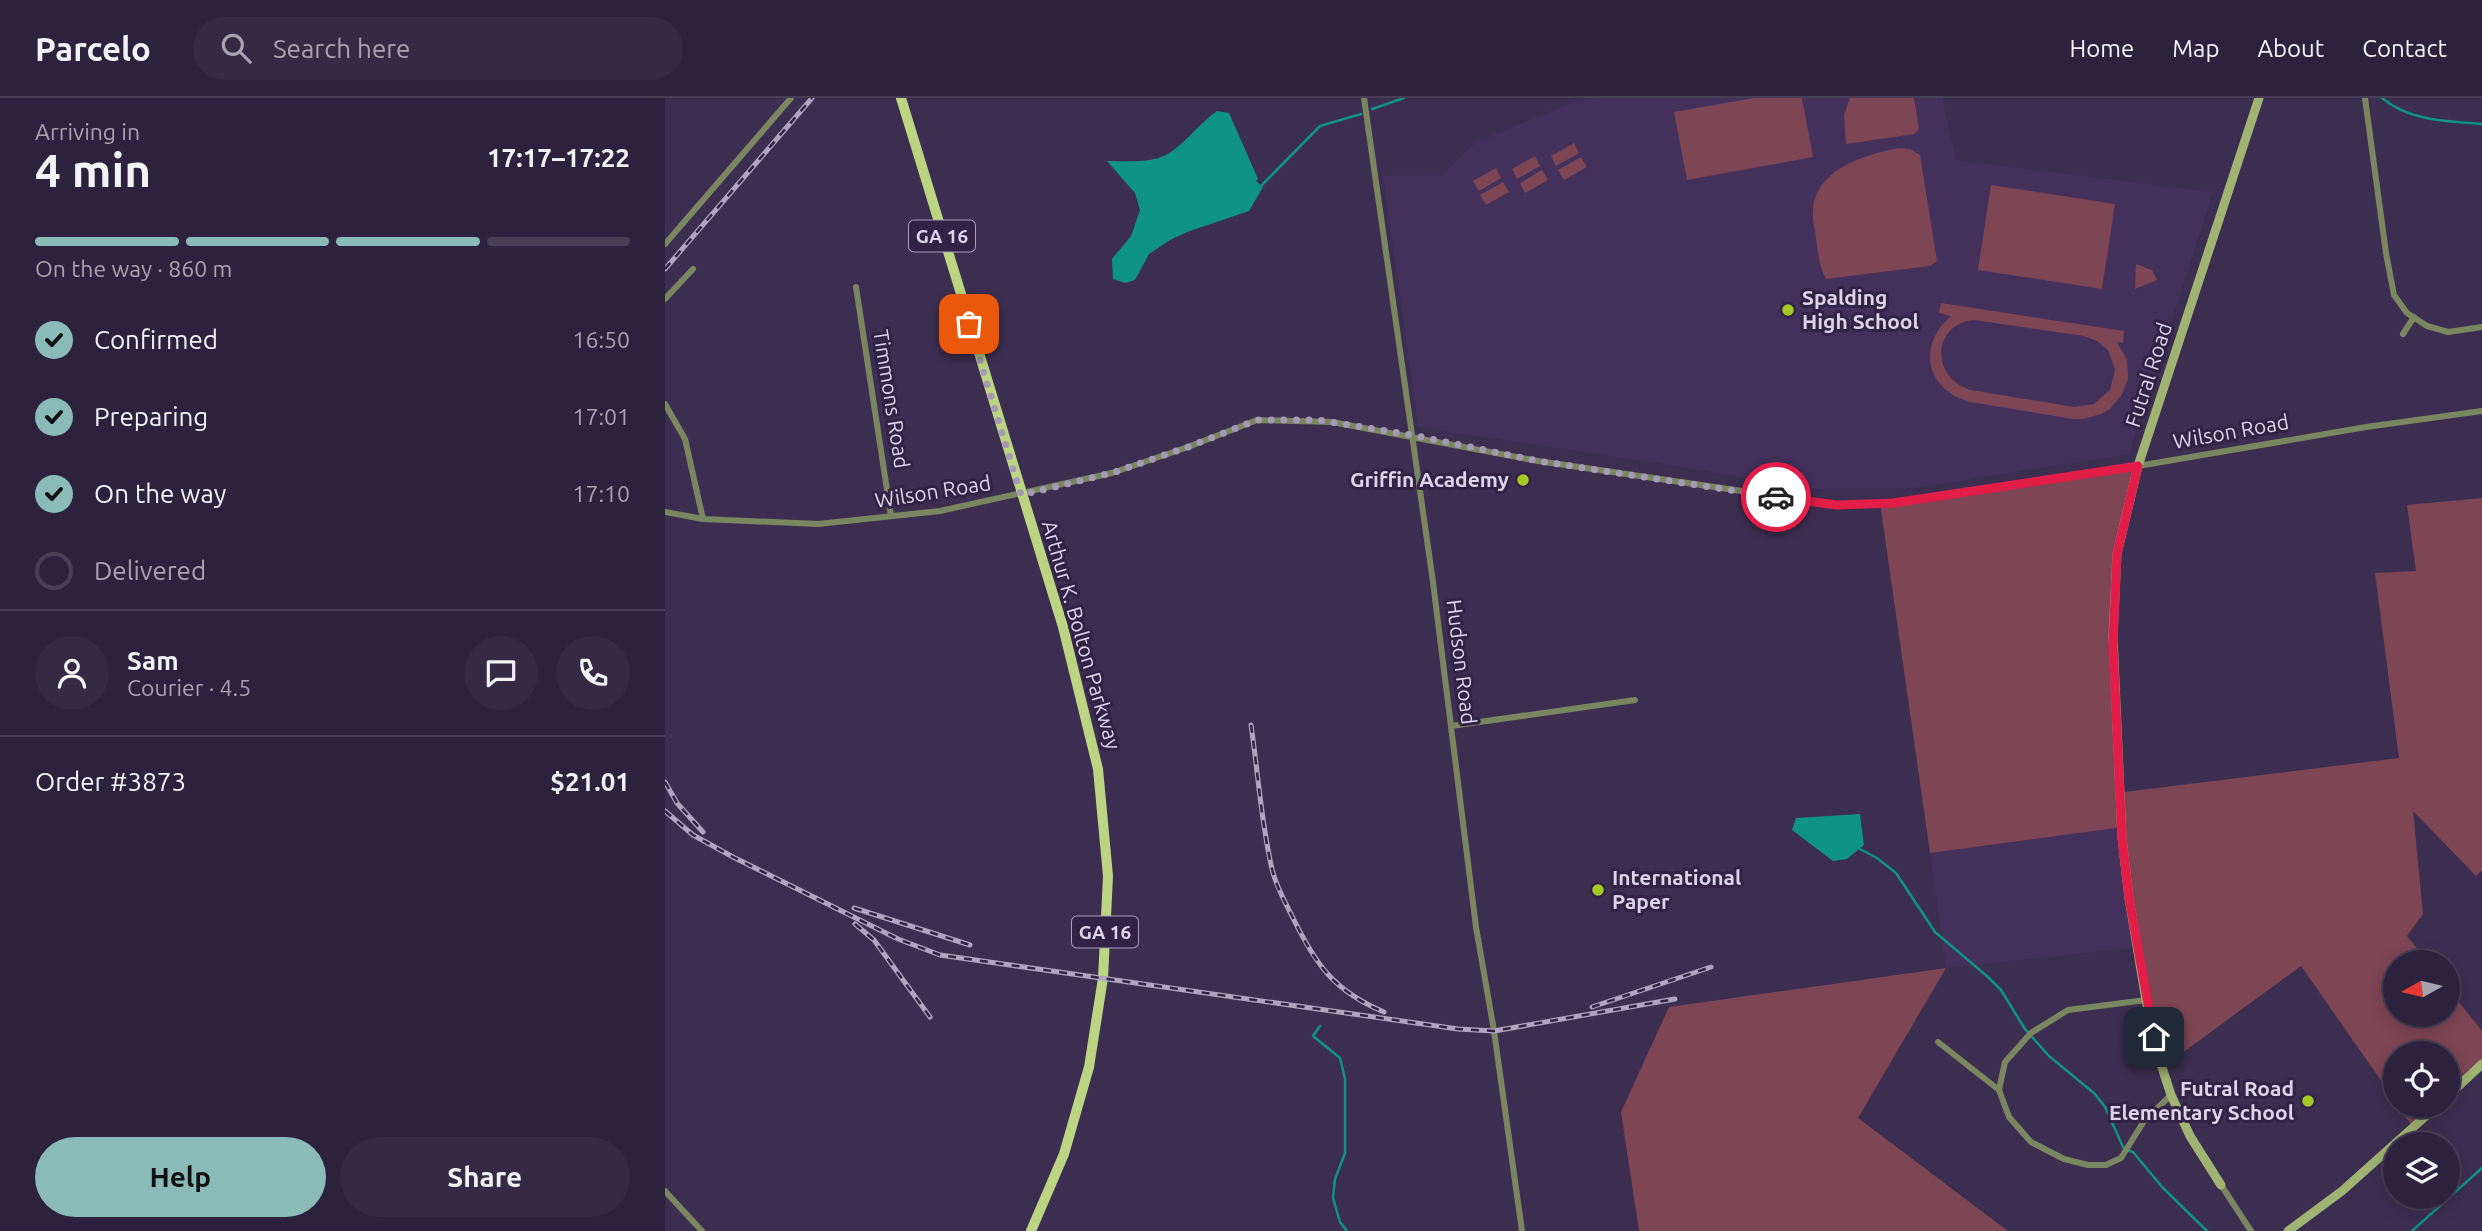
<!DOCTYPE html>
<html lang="en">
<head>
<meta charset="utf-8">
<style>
  body { margin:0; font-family:Ubuntu,sans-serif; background:#352a44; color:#f1f3f6; height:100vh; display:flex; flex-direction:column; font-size:26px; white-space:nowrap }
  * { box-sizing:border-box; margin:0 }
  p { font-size:23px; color:#a7a4b0 }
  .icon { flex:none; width:38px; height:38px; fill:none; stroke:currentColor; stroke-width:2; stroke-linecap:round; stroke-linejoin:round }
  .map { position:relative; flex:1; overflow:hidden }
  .side { display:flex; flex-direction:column; background:#2d223d; width:665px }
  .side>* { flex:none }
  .needle { width:46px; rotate:262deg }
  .fabs { position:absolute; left:1718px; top:852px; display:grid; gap:14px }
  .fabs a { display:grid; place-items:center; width:77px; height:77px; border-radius:50%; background:#2d223d; box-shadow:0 4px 18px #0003,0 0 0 2px #483f57; font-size:35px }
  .pin { position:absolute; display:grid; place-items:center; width:60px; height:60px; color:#fff; margin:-30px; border-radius:14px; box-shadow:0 4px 10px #0006 }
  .courier { position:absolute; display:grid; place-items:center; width:70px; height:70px; margin:-35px; border:5px solid #e11d48; border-radius:50%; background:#fff; color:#222; box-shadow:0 2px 9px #0007 }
  .headline em { font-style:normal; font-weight:600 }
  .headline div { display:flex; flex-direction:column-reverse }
  .headline { display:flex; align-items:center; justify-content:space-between; height:119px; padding:0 35px }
  h1 { font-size:46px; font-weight:600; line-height:52px }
  .bar { display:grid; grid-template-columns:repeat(4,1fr); gap:10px 7px; align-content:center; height:84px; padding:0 35px }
  .bar i { height:9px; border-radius:5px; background:#483f57 }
  .bar .active { background:#8bbbb9 }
  .bar p { grid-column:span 4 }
  .line { display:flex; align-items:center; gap:18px; padding:0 35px; border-top:2px solid #483f57 }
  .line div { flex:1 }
  .round { display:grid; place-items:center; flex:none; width:74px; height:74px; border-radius:37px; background:#352a44 }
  ol { padding:0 35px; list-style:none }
  li { display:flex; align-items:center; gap:21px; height:77px }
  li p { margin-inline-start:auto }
  li .icon { padding:7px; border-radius:50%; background:#8bbbb9; color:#111; stroke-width:4 }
  li:last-child { color:#a7a4b0 }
  li i { width:38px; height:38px; border:4px solid #483f57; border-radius:50% }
  .cta { display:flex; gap:14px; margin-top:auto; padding:14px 35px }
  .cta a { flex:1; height:80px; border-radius:42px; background:#8bbbb9; color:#111; font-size:28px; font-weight:600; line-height:80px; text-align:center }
  .cta a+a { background:#352a44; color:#f1f3f6 }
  header { display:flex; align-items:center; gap:42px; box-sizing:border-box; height:98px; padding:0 35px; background:#2d223d; border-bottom:2px solid #483f57 }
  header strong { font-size:33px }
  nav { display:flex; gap:38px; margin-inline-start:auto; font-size:24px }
  .search { width:490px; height:63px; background:#352a44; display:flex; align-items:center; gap:18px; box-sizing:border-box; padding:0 24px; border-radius:38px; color:#a7a4b0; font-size:26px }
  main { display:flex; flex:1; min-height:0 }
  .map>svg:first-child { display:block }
</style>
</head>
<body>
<header>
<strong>Parcelo</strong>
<div class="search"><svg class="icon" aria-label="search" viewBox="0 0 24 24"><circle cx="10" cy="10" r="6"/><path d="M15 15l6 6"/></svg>Search here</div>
<nav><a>Home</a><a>Map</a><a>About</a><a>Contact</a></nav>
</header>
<main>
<section class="side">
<div class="headline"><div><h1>4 min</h1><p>Arriving in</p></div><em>17:17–17:22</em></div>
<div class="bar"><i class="active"></i><i class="active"></i><i class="active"></i><i></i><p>On the way · 860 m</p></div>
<ol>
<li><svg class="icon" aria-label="check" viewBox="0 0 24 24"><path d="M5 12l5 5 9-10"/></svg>Confirmed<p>16:50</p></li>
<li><svg class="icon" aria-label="check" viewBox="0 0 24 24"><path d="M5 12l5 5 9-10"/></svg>Preparing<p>17:01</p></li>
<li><svg class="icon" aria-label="check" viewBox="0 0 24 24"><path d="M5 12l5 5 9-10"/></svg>On the way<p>17:10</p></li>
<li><i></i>Delivered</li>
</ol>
<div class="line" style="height:126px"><a class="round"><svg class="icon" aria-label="person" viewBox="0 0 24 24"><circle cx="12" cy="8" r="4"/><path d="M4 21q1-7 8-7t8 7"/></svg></a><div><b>Sam</b><p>Courier · 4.5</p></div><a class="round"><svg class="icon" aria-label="chat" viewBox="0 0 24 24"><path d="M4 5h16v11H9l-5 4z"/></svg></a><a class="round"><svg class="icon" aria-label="phone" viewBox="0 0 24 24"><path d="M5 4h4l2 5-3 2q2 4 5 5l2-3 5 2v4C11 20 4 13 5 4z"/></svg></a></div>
<div class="line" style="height:91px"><div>Order #3873</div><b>$21.01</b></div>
<div class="cta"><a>Help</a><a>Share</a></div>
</section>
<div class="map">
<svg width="1817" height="1133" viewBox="0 0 1817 1133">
  <rect width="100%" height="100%" fill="#3c2e51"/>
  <path fill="#43315c" d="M931,0h346l14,62 257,32 -84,262 -215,34 -102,1 -149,-25 -245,-37 -35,-251 59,-1 33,-32 95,-40z
    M1458,729l17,120 -194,21 -16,-115z"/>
  <path fill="#7e4555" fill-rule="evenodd" d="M1089,0h48l11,59 -126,23 -13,-68z
    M1185,0h64l5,31 -5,5 -68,10 -2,-29z
    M909,45l5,10 -23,13 -5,-10z
    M1233,50l12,1 10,6 17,106 -7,5 -104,13c-7,-13 -8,-26 -10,-41 -1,-9 -4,-19 -3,-27 2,-42 52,-56 85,-63z
    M870,58l5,10 -23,13 -5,-10z
    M916,59l6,10 -23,13 -6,-10z
    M831,70l5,10 -22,13 -6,-10z
    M877,72l6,10 -23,13 -5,-10z
    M838,84l6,10 -23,13 -6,-10z
    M1326,87l124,19 -13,85 -124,-19z
    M1471,166l16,6 5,10 -22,9z
    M1276,205l183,28 -1,12 -6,-1 10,18 1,19 -7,17 -12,14 -8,4 -18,5h-10l-103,-17c-45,-12 -53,-57 -19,-86l-12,-3zM1309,222l110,16 13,5 11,9 7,20 -5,20 -16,14 -20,3 -103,-17c-40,-11 -40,-66 3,-70z
    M1468,372l-19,92 2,231 283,-35 -24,-185 41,-2 -9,-66 75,-7v372l-6,6 -63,-65 10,103 -16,22 21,26h-32v53h52v-27l34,43v33l-34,32v-42h-52v48l-95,-136 -138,101 -6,-13 -34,-227 -193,26 -50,-350z
    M1281,870l-88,150 150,113h-369l-18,-119 48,-105z
    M1733,1008h40l-24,23z"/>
  <path fill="#0f9384" d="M552,13l12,2 29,66 -2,2 7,6 -14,24 -62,21 -17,8 -21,14 -14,26 -10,3 -12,-4 -1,-20 19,-23 9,-26 -5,-17 -28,-32c20,0 47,3 64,-9 17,-12 29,-29 46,-41z
    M1195,716l4,31 -17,14 -14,2 -41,-31 4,-12z"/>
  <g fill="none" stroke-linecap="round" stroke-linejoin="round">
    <path stroke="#0f9384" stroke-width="2.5" d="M1717,0c27,23 66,23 100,26
      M707,11l32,-11
      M597,87l58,-59 41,-12
      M1195,751l17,9 19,15 39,59 53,45 13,13 24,39 24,27 46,38 10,13 19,42 9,3 30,36 44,43
      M655,928l-7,10 27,22 5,21v74l-10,26 -2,19 7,24 7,9
      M1747,1133l70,-63"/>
    <path stroke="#7a865f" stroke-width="6" d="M699,0l69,484 43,345 18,104 28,200
      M1700,0l21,155 8,42 13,18 20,13 21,6 34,-5
      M0,146l126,-146
      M191,189l35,229
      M0,201l28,-30
      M1738,236l11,-17
      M0,306l20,35 18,80
      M0,414l38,7 115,5 122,-13 172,-38 76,-26 69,-27 75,2 206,39 299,44 57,-2 244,-37 228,-39 116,-16
      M786,628l184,-26
      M1481,902l-78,10 -37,23 -26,29 -6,28 10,27 22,25 33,17 24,6h18l15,-7 23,-37 27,-26
      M1273,944l61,48
      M1556,1087l30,46
      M0,1093l37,40"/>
    <path stroke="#9fb373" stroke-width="9" d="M1783,998l34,-32
      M1556,1087l-31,-49 -19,-41 -13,-40 -12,-55 -17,-102 -7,-60 -9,-202 4,-82 21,-88 121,-368
      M1623,1133l54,-40 95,-85"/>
    <path stroke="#bcd582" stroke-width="10" d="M236,0l162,529 35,142 10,107 -5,102 -14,89 -25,87 -33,77"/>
    <g stroke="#afa5c0" stroke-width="5">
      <path id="rail" d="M0,171l147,-171
        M586,627c7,47 10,97 21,144 4,17 13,33 21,49 23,47 41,73 91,94
        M0,684l12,21 26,29
        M0,713l28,24 40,22 165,82 42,16 518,74 36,2 181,-32
        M189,810l116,37
        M190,826l19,16 56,77
        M927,909l119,-40"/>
    </g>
    <use href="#rail" stroke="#322346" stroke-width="2.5" stroke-dasharray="8" stroke-linecap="butt"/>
  </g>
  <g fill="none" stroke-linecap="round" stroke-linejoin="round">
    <path stroke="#a49ab5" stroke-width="7" stroke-dasharray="0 12.6" d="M304,226l52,171 91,-22 76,-26 69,-27h61l94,15 126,26 238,36"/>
    <path stroke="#e11d48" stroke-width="9" d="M1111,399l61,8 56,-2 245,-37 -21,88 -4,91 9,193 7,60 25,139"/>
  </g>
  <g fill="#a4c824" stroke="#322346" stroke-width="2.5">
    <circle cx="1123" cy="212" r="7"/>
    <circle cx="858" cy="382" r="7"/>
    <circle cx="933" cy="792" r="7"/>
    <circle cx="1643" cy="1003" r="7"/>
  </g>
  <g text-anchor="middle" stroke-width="6" stroke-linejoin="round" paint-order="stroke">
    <g fill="#322346" stroke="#a99fba" stroke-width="2">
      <rect x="244" y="122.5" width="66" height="31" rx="5"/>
      <rect x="407" y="818.5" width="66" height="31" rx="5"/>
    </g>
    <g font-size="19" font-weight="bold" fill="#dcd4eb">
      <text x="277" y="145">GA 16</text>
      <text x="440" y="841">GA 16</text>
    </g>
    <g font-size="21" font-weight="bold" fill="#dcd4eb" stroke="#322346" text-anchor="start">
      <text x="1137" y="207">Spalding<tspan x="1137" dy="24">High School</tspan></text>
      <text x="844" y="389" text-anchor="end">Griffin Academy</text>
      <text x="947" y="787">International<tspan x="947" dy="24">Paper</tspan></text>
      <text x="1629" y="998" text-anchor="end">Futral Road<tspan x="1629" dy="24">Elementary School</tspan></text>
    </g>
    <g font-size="21" fill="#dcd4eb" stroke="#322346">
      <text transform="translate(1484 277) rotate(-72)" y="7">Futral Road</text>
      <text transform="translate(226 301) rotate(81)" y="7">Timmons Road</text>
      <text transform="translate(1566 334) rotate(-10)" y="7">Wilson Road</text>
      <text transform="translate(268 394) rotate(-9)" y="7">Wilson Road</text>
      <text transform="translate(416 537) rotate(74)" y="7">Arthur K. Bolton Parkway</text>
      <text transform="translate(796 564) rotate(83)" y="7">Hudson Road</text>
    </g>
  </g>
</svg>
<div class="fabs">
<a><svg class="needle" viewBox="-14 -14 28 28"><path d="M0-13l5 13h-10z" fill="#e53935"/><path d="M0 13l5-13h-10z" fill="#a7a4b0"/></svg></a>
<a><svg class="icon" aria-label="locate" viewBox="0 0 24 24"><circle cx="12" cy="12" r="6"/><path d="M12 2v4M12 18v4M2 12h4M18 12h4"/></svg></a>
<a><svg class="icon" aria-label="layers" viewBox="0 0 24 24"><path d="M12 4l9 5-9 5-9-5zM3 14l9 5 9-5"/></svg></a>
</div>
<div class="pin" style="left:304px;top:226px;background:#ea580c"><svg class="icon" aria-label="bag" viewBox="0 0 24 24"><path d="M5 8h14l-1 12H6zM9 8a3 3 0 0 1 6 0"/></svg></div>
<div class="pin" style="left:1489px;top:939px;background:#1f2937"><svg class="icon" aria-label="home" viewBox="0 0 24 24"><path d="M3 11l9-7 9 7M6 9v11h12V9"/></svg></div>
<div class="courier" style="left:1111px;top:399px"><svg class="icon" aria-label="car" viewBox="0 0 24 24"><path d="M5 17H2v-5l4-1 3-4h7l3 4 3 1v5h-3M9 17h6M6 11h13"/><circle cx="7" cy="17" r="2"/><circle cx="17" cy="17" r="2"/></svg></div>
</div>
</main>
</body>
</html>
